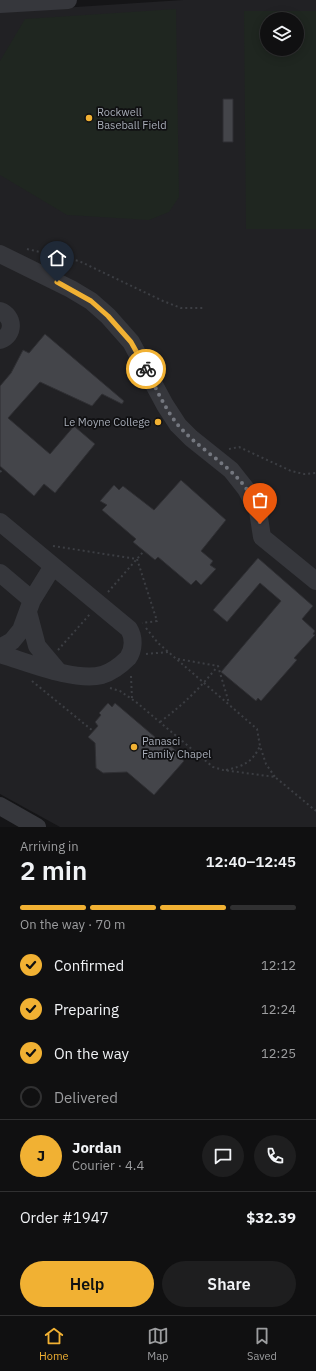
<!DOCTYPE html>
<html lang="en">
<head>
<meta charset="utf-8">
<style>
  body { margin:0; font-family:"IBM Plex Sans",sans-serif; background:#1e1e1f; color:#f1f3f6; height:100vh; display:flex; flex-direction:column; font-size:15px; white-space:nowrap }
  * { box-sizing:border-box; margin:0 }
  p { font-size:13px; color:#9c9d9f }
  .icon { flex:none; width:22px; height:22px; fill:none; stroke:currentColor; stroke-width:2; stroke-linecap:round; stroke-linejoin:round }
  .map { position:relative; height:827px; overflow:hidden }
  .panel { display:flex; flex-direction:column; background:#101011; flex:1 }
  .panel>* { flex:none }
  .buttons { position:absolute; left:260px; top:12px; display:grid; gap:8px }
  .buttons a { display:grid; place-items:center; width:44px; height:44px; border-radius:50%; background:#101011; box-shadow:0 2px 10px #0003,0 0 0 1px #303031; font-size:20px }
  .pin { position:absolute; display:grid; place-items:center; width:34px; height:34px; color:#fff; margin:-41px -17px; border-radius:50% 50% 50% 0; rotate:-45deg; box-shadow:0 0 4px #0007 }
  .pin .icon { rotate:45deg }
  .courier { position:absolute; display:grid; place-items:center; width:40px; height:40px; margin:-20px; border:3px solid #f1b133; border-radius:50%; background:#fff; color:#222; box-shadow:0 1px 5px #0007 }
  .head em { font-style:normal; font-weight:600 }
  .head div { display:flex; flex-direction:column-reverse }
  .head { display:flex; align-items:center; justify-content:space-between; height:68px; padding:0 20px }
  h1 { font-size:26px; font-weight:600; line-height:30px }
  .bar { display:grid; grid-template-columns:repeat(4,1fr); gap:6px 4px; align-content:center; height:48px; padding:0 20px }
  .bar i { height:5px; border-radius:3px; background:#303031 }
  .bar .current { background:#f1b133 }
  .bar p { grid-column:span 4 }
  .line { display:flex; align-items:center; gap:10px; padding:0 20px; border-top:1px solid #303031 }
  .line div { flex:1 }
  .round { display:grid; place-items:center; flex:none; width:42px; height:42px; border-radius:21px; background:#1e1e1f }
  ol { padding:0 20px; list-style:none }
  li { display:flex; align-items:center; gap:12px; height:44px }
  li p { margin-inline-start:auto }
  li .icon { padding:4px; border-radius:50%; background:#f1b133; color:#111; stroke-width:4 }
  li:last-child { color:#9c9d9f }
  li i { width:22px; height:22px; border:2px solid #303031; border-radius:50% }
  .cta { display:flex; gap:8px; margin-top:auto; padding:8px 20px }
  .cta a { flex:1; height:46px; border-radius:24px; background:#f1b133; color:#111; font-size:16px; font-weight:600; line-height:46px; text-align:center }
  .cta a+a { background:#1e1e1f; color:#f1f3f6 }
  .tab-bar { display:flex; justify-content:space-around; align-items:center; height:56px; border-top:1px solid #303031; background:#101011; font-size:11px; color:#9c9d9f }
  .tab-bar a { display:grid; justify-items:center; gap:2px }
  .tab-bar .current { color:#f1b133 }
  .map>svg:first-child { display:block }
</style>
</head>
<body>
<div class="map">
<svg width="316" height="827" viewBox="0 0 316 827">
  <rect width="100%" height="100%" fill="#151517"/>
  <path fill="#212124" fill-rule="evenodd" d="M183,0h133v827h-256l-60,-33v-782zM267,19h30v30h-30z"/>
  <path fill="#1f2620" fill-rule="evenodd" d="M176,9l3,188 -10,15 -20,8 -82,-5 -67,-40v-114l25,-42z
    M244,11h72v218h-70zM267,19h30v30h-30z"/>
  <path fill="#44454a" stroke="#2f2f33" d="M223,99h10v43h-10z
    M45,334l79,67 -2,3 -20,-10 -10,12 -52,-24 -32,36 42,36 24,-28 21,18 -40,49 -11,-9 -10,12 -34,-30v-80l11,-13 12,-23 6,3z
    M181,480l45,40 -25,31 12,10 -3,4 6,4 -15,16 -5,-5 -5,5 -33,-28 -3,3 -22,-18 3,-3 -34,-29 5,-5 -7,-4 14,-16 5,5 4,-4 31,24z
    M258,558l55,48 -11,13 13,12 -2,3 2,1 -21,23 3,2 -36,41 -3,-3 -2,3 -35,-29 60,-71 -21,-18 -33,39 -14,-12z
    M108,703l4,4 3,-4 47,40 3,-2 11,10 -1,2 9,8 -30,34 -27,-23 -24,1 -7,-5 -1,-25 -7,-6 10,-11 -3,-4 6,-7 -2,-2z"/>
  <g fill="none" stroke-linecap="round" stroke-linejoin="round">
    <path stroke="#3c3e43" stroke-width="2" stroke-dasharray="2 3" stroke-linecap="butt" d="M27,249l52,12 84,40 18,7h24
      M229,449l10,-2 52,24 13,3 12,-1
      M0,472l3,-3
      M53,546l84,13 20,62 -15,2
      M108,592l36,-41
      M146,628l12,15 99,86 3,17 6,18 9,13
      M58,650l32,-36
      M146,654l22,-2
      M178,659l40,7 11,37
      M131,676l1,23
      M32,681l61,50
      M110,688l10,3 16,11 77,65 10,3 52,7 41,34
      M160,722c24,-18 39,-33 58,-56
      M226,770c17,-4 26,-7 34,-24"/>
    <path stroke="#36373c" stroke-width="18" d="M0,4l68,-4
      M0,254l71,35 20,12 17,15 23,26 34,63 13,20 13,13 40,32 15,19 12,22 4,26 54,44
      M0,311c14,5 15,24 0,29
      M0,522l129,107c5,8 5,21 -1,29 -7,7 -16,14 -26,17 -27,7 -75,-13 -102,-21
      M0,573l32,27
      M28,612l9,34 21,25
      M0,648l12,-7 9,-11 11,-30 21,-34
      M0,806l37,21"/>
  </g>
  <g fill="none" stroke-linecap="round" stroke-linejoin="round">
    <path stroke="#74777f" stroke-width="4" stroke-dasharray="0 7.2" d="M146,369c10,19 19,40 32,56 29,34 75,48 82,99"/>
    <path stroke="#f1b133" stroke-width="5" d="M57,282l34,19 17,15 23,26 15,27"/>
  </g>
  <g fill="#f1b133" stroke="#101012" stroke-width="1.5">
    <circle cx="89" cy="118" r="4"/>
    <circle cx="158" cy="422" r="4"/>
    <circle cx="134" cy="747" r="4"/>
  </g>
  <g text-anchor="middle" stroke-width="3.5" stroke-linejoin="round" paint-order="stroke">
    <g font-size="11" fill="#a7acb7" stroke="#101012" text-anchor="start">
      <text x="97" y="116">Rockwell<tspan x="97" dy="13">Baseball Field</tspan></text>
      <text x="150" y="426" text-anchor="end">Le Moyne College</text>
      <text x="142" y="745">Panasci<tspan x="142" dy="13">Family Chapel</tspan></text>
    </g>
  </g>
</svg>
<div class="buttons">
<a><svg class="icon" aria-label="layers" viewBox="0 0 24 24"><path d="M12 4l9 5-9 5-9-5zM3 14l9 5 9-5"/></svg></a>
</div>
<div class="pin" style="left:260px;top:524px;background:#ea580c"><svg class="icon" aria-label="bag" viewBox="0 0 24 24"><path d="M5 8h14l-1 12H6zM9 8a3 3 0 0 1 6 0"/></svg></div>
<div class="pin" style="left:57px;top:282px;background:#1f2937"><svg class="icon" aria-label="home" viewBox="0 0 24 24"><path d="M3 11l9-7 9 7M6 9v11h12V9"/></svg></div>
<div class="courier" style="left:146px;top:369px"><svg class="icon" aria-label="bike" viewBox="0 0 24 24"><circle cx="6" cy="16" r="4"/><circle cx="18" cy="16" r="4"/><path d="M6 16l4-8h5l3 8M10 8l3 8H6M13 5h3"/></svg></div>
</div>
<section class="panel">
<div class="head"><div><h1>2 min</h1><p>Arriving in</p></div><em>12:40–12:45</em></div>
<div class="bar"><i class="current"></i><i class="current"></i><i class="current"></i><i></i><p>On the way · 70 m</p></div>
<ol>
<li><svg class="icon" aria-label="check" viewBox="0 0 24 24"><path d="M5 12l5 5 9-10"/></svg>Confirmed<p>12:12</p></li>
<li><svg class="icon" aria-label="check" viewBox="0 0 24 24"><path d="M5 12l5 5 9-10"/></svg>Preparing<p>12:24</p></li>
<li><svg class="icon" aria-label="check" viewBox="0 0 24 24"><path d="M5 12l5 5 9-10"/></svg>On the way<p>12:25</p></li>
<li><i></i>Delivered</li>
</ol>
<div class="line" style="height:72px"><b class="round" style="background:#f1b133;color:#111">J</b><div><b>Jordan</b><p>Courier · 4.4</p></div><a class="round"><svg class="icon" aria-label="chat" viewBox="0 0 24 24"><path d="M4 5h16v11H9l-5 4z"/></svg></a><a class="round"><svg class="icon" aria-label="phone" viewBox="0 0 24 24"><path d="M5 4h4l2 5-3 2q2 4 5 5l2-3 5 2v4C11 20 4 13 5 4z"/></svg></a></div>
<div class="line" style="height:52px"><div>Order #1947</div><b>$32.39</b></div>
<div class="cta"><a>Help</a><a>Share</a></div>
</section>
<nav class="tab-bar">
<a class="current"><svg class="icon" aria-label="home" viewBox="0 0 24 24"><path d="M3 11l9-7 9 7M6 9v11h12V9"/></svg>Home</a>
<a><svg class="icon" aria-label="map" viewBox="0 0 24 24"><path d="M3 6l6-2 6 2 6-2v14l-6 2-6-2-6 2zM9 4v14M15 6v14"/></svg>Map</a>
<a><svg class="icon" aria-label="saved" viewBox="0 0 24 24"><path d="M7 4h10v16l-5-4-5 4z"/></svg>Saved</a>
</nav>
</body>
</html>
